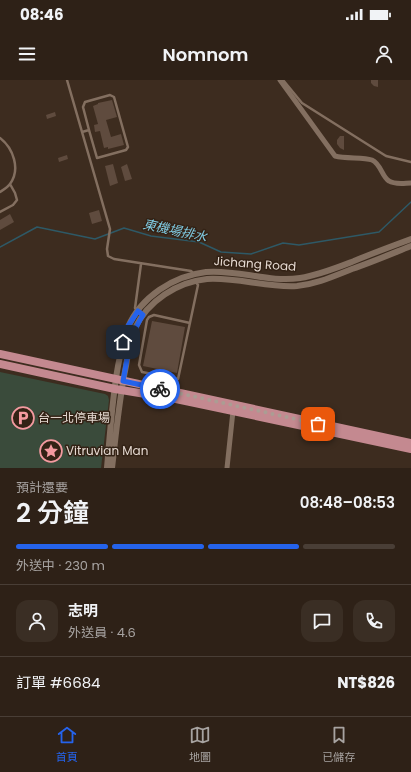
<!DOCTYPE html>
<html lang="zh-TW">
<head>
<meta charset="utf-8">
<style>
  body { margin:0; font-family:Poppins,"Noto Sans TC",sans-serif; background:#3a2e24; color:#f1f3f6; height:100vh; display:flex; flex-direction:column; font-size:15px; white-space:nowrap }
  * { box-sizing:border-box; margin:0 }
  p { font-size:13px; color:#a7a3a1 }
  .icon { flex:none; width:22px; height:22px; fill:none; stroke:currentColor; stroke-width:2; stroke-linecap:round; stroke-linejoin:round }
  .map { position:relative; height:388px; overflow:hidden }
  .panel { display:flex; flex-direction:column; background:#2e2117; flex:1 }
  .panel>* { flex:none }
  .pin { position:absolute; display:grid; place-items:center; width:34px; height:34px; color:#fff; margin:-17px; border-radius:8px; box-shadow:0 2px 6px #0006 }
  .courier { position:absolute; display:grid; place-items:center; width:40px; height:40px; margin:-20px; border:3px solid #2563eb; border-radius:50%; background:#fff; color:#222; box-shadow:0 1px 5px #0007 }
  .summary em { font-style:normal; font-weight:600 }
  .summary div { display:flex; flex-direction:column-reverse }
  .summary { display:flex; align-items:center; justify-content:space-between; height:68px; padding:0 16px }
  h1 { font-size:26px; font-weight:600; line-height:30px }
  .bar { display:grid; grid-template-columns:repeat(4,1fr); gap:6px 4px; align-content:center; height:48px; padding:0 16px }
  .bar i { height:5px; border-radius:3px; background:#493e36 }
  .bar .selected { background:#2563eb }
  .bar p { grid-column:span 4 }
  .line { display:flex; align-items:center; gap:10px; padding:0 16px; border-top:1px solid #493e36 }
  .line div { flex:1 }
  .round { display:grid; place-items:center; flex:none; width:42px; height:42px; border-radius:12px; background:#3a2e24 }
  .status { display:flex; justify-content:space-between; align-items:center; height:28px; padding:0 20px; background:#2e2117; direction:ltr }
  .status svg { height:11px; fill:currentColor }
  header { display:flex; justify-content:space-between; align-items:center; height:52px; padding:0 16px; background:#2e2117; font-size:18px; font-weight:600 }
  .menu { display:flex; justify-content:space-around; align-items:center; height:56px; border-top:1px solid #493e36; background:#2e2117; font-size:11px; color:#a7a3a1 }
  .menu a { display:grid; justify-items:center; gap:2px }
  .menu .selected { color:#2563eb }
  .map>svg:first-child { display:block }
</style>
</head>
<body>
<div class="status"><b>08:46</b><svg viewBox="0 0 49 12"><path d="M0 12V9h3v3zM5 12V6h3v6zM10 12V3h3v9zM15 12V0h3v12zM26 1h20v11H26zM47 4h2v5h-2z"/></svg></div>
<header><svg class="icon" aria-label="menu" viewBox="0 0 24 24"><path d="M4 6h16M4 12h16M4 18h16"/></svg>Nomnom<svg class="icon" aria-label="person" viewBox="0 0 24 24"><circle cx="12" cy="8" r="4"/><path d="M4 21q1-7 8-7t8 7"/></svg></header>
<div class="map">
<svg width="411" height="388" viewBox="0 0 411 388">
  <rect width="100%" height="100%" fill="#3d2c1f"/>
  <path fill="#3a4b3b" d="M0,292l105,22 3,2 1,4 -8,68h-101z"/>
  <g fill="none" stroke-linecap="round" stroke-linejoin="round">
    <path stroke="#2e5966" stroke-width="1.5" d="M0,167l37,-20 58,12 29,-11 27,8 48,6 22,10 30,2 32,-11 16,2 80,-13 32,-30"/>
  </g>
  <path fill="#5f4b3e" d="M371,0h7v7l-4,-1 -3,-3z
    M112,20l5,17 -11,3 5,17 10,-3 3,11 -16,4v-2l-4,1 -4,-17 -5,1 -1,-7 4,-1 -5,-18 5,-2v-1z
    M55,32l1,4 -9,3 -1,-4z
    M340,56h4v14l-4,-2 -3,-4v-4z
    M67,75l1,4 -9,3 -1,-4z
    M113,84l5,19 -8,3 -5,-20z
    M127,84l5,15 -7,2 -4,-14z
    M99,130l3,11 -10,3 -3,-11z
    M10,134l4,8 -14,8v-10z
    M152,241l33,6 -8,46 -34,-7z"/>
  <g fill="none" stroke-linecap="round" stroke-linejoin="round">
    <path stroke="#836f60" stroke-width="2.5" d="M67,0l43,149 -3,20 1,7 6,3 77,12 3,3
      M283,0l19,23 84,53 25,6
      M82,52l7,-2 8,28 29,-8 2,-3 -14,-50 -4,-2 -25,7 -2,5 6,23
      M0,58c13,10 21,31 10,46 -2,3 -7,6 -10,8
      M0,132l13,-7 4,-5 -2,-7 -5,-9
      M141,184l-6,44 8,7
      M190,243l-36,-8 -5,2 -2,3 -8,45 3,7 36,7 20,-94 -3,-4"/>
    <path stroke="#836f60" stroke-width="5" d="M280,0l55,76c11,3 28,1 37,4 9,4 10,17 17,21 6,4 16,2 22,2
      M227,388l6,-57"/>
    <path stroke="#836f60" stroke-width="6" d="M107,388c3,-34 5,-69 11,-102 3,-14 5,-26 10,-39 13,-30 45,-51 78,-55 31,-3 63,11 94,6 19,-3 36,-10 54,-17 19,-8 38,-15 57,-22
      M112,388c4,-34 7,-68 14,-102 2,-13 4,-26 9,-38 13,-27 42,-46 72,-49 30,-2 60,9 90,7 20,-2 37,-10 55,-17 20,-7 39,-15 59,-23"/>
    <path stroke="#c48990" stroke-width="8" d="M0,274l411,89
      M0,284l115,25 61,10 235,50"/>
  </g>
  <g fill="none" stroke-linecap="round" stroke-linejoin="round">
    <path stroke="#ab9d93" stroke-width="4" stroke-dasharray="0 7.2" d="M160,309l158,35"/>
    <path stroke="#2563eb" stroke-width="5" d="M123,262l5,-16 10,-15 5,4c-14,22 -15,41 -20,66l37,8"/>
  </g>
  <defs>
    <g id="parking-ring" transform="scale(1.15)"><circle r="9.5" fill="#332215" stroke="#f49aa0" stroke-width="1.5"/><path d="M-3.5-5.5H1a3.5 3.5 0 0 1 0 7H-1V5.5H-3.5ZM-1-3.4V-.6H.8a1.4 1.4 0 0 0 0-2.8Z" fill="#f49aa0"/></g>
    <g id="sight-ring" transform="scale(1.15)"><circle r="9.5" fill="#332215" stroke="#f49aa0" stroke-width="1.5"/><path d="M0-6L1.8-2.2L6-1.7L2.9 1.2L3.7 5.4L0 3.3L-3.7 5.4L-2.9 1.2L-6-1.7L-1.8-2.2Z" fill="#f49aa0"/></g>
  </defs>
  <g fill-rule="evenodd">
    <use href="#parking-ring" x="23" y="338"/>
    <use href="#sight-ring" x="51" y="371"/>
  </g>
  <g text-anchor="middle" stroke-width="3" stroke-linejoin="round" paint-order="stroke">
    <g font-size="12" fill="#e6dad2" stroke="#332215">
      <text transform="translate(255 184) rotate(4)" y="4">Jichang Road</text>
    </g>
    <g font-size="12" fill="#e6dad2" stroke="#332215" text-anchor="start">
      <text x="38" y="342">台一北停車場</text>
      <text x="66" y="375">Vitruvian Man</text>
    </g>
    <g font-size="13" font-style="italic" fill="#80cce4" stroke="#332215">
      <text transform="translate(175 150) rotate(12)" y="5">東機場排水</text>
    </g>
  </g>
</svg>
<div class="pin" style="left:318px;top:344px;background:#ea580c"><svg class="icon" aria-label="bag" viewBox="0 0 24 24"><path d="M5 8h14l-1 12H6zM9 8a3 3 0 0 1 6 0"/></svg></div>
<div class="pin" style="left:123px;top:262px;background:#1f2937"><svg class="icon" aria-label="home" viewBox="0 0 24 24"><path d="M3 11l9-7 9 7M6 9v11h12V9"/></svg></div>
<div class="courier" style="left:160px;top:309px"><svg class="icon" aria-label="bike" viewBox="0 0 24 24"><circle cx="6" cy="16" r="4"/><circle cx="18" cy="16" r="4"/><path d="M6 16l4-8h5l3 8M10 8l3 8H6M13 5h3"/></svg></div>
</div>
<section class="panel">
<div class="summary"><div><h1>2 分鐘</h1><p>預計還要</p></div><em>08:48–08:53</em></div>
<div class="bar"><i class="selected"></i><i class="selected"></i><i class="selected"></i><i></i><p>外送中 · 230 m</p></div>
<div class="line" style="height:72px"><a class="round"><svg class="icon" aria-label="person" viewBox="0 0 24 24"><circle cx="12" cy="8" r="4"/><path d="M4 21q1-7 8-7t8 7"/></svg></a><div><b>志明</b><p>外送員 · 4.6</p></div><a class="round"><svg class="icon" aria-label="chat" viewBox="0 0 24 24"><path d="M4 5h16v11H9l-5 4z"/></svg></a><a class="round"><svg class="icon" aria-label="phone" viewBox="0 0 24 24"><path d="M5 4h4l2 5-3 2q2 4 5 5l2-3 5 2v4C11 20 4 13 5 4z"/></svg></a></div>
<div class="line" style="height:52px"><div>訂單 #6684</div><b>NT$826</b></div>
</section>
<nav class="menu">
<a class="selected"><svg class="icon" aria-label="home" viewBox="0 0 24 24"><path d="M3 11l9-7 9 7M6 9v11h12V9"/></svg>首頁</a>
<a><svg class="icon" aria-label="map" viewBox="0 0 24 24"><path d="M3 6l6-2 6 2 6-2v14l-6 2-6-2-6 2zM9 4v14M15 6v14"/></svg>地圖</a>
<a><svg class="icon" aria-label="saved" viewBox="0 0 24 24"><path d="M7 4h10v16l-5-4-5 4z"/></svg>已儲存</a>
</nav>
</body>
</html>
